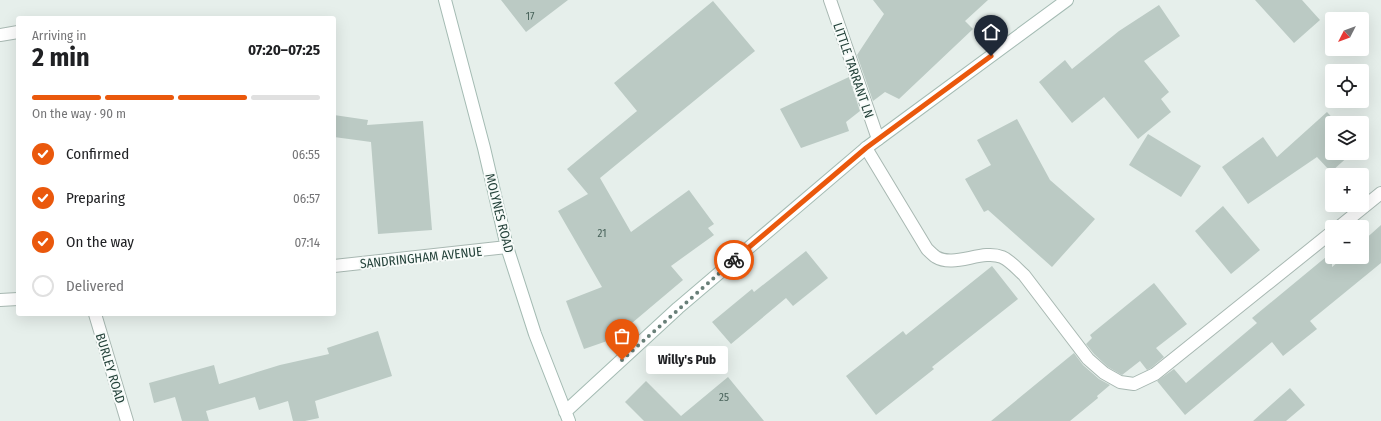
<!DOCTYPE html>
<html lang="en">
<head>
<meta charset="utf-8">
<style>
  body { margin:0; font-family:"Fira Sans Condensed",sans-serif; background:#f6f6f6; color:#202124; height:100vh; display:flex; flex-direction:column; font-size:15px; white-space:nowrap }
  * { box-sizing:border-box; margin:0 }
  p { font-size:13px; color:#757577 }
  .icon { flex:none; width:22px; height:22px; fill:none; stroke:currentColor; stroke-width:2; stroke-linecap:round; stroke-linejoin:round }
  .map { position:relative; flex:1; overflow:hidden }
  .details { position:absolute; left:16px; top:16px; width:320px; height:300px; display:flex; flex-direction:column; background:#fff; border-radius:4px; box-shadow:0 4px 16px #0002 }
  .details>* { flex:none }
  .needle { width:26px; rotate:228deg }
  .controls { position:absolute; left:1325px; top:12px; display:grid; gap:8px }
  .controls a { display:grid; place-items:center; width:44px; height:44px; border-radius:4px; background:#fff; box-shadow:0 4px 16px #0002; font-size:20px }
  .pin { position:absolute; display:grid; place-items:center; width:34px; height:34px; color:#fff; margin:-41px -17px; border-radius:50% 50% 50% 0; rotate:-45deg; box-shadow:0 0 4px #0007 }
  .pin .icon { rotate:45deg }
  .courier { position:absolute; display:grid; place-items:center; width:40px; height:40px; margin:-20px; border:3px solid #ea580c; border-radius:50%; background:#fff; color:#222; box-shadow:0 1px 5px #0007 }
  .bubble { position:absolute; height:28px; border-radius:4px; background:#fff; box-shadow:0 4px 16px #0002; font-size:13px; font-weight:700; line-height:28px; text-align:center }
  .headline em { font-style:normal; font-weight:700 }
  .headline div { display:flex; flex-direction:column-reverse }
  .headline { display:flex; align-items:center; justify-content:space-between; height:68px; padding:0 16px }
  h1 { font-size:26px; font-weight:700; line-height:30px }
  .bar { display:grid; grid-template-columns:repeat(4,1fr); gap:6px 4px; align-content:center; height:48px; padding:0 16px }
  .bar i { height:5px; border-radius:3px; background:#e0e0e0 }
  .bar .active { background:#ea580c }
  .bar p { grid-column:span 4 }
  ol { padding:0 16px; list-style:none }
  li { display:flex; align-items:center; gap:12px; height:44px }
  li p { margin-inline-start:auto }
  li .icon { padding:4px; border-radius:50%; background:#ea580c; color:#fff; stroke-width:4 }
  li:last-child { color:#757577 }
  li i { width:22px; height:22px; border:2px solid #e0e0e0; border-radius:50% }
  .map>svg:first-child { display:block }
</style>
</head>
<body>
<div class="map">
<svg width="1381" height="421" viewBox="0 0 1381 421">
  <rect width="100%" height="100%" fill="#e6efeb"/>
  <path fill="#bbcac4" d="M501,0h67l-42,32z
    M873,0h115l-23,21 8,8 -74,70 -14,-7 -12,9 -16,-46 27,-41z
    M1255,0h47l18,20 -26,23z
    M713,1l42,50 -155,127 31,54 58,-42 25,34 -6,4 6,7 -43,31 12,14 -70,59 -29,10 -18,-48 36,-14 -44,-76 30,-17 -21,-25 70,-58 -23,-28z
    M1159,5l21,31 -36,25 25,31 -8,7 10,13 -33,27 -34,-42 -32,26 -33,-41 26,-22 7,9 47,-38z
    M849,77l11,34 -14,11 3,9 -48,17 -21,-39z
    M1327,112l10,11h-5v30h20l-21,19 -14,-15 -69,47 -26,-37 41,-30 14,20z
    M334,115l34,5 -1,5 56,-4 9,109 -54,4 -7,-92 -37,-5z
    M1017,119l33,61 45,39 -43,48 -64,-57 -4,2 -19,-33 26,-14 -14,-25z
    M1148,134l53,32 -20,31 -52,-32z
    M1223,206l37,44 -29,24 -36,-43z
    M1381,225v38l-71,58 7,8 -34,27 -11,-14 -87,73 -28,-34 17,-12 12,14 71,-60 -5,-5 80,-66v15l12,-10h18v-15z
    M806,251l22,27 -35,28 -7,-8 -55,46 -19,-22 40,-33 2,3z
    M992,266l26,33 -86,68 2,2 -58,46 -30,-39 57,-45 3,4z
    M1154,283l33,41 -31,24 8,9 -13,11 -4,2 -7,-9 -18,14 -14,-8 -14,-13 -8,-10 6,-6 -2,-3z
    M378,331l14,45 -77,25 4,17 -14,3h-12l-5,-20 -29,9 -4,-13 -49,14 3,10h-27l-7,-24 -21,6 -5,-20 65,-18 5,19 61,-19 49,-11 -2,-6z
    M1074,353l9,12 16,14 11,6 -13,11 1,2 -28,23h-79z
    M728,377l36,44h-120l-19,-19 21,-21 35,35z
    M1290,388l15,17 -19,16h-33z"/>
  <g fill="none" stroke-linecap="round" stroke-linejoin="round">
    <g stroke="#a8b8b2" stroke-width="14">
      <path id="street" d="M830,0l48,139
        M0,35l18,-3
        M866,148l61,101c3,3 6,6 9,8 18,11 46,-8 66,0 9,4 15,12 22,18l64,84 16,14 16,9 14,2 21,-10 177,-142
        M1339,227l42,-34
        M334,266l173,-19
        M0,300l18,-1
        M95,314l32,107"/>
    </g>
    <g stroke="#a4bbb3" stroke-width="14">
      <path id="secondary" d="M445,0l39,148 23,99 28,87 34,87
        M565,412l113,-104 188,-160 201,-148"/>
    </g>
    <use href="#street" stroke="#fff" stroke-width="12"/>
    <use href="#secondary" stroke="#fff" stroke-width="12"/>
  </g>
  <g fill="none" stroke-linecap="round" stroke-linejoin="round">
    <path stroke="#687f78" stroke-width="4" stroke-dasharray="0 7.2" d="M622,360l112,-100"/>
    <path stroke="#ea580c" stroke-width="5" d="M734,260l132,-112 125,-92"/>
  </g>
  <g text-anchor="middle" stroke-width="4" stroke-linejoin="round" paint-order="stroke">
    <g font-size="11" fill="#4a645c">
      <text x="530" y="20">17</text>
      <text x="602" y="237">21</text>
      <text x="724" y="401">25</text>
    </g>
    <g font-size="13" fill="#24423a" stroke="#f7fbf9">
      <text transform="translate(854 70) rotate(71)" y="5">LITTLE TARRANT LN</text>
      <text transform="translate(500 213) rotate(76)" y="5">MOLYNES ROAD</text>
      <text transform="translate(421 257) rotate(-6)" y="5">SANDRINGHAM AVENUE</text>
      <text transform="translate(111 368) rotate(73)" y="5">BURLEY ROAD</text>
    </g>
  </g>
</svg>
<div class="controls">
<a><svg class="needle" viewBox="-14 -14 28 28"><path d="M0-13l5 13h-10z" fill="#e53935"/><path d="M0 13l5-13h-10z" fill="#757577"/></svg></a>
<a><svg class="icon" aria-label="locate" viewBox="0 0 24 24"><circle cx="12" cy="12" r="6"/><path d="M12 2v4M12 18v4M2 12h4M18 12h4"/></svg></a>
<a><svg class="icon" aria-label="layers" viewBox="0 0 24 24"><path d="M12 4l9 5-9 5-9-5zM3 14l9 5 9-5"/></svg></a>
<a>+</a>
<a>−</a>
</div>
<div class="pin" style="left:622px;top:360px;background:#ea580c"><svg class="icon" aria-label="bag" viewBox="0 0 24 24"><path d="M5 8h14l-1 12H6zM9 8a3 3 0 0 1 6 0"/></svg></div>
<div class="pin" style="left:991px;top:56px;background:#1f2937"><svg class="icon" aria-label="home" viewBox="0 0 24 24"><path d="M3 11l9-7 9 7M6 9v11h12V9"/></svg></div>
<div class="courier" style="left:734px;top:260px"><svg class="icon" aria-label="bike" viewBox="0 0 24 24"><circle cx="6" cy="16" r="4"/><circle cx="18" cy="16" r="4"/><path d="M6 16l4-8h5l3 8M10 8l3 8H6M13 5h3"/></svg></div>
<div class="bubble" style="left:646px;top:346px;width:82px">Willy's Pub</div>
<section class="details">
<div class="headline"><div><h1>2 min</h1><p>Arriving in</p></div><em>07:20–07:25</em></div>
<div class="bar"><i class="active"></i><i class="active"></i><i class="active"></i><i></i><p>On the way · 90 m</p></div>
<ol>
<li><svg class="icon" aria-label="check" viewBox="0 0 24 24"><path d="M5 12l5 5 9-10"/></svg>Confirmed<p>06:55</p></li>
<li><svg class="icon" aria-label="check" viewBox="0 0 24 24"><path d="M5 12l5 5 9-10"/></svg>Preparing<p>06:57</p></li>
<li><svg class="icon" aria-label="check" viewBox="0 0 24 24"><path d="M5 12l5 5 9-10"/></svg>On the way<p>07:14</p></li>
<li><i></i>Delivered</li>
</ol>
</section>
</div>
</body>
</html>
